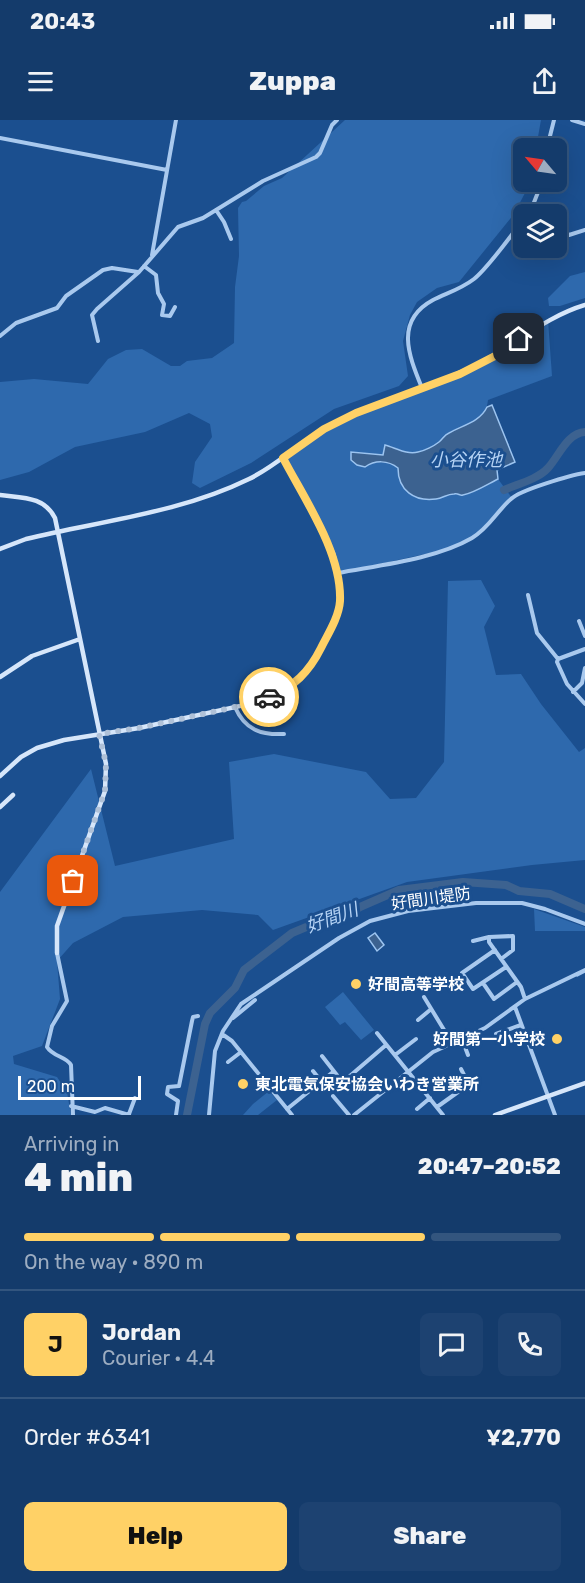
<!DOCTYPE html>
<html lang="en">
<head>
<meta charset="utf-8">
<style>
  body { margin:0; font-family:Rubik,"Noto Sans JP",sans-serif; background:#1d4271; color:#f1f3f6; height:100vh; display:flex; flex-direction:column; font-size:22px; white-space:nowrap }
  * { box-sizing:border-box; margin:0 }
  p { font-size:20px; color:#9dadc1 }
  .icon { flex:none; width:33px; height:33px; fill:none; stroke:currentColor; stroke-width:2; stroke-linecap:round; stroke-linejoin:round }
  .map { position:relative; height:995px; overflow:hidden }
  .sheet { display:flex; flex-direction:column; background:#143b6b; flex:1 }
  .sheet>* { flex:none }
  .needle { width:39px; rotate:299deg }
  .fabs { position:absolute; left:513px; top:18px; display:grid; gap:12px }
  .fabs a { display:grid; place-items:center; width:54px; height:54px; border-radius:9px; background:#143b6b; box-shadow:0 6px 24px #0002,0 0 0 2px #33557e; font-size:30px }
  .scale { position:absolute; left:18px; bottom:15px; width:123px; box-sizing:border-box; padding-left:6px; border:3px solid #fff; border-top:0; font-size:16px; line-height:21px; white-space:nowrap; color:#fff; -webkit-text-stroke:4px #1b4f8f; paint-order:stroke }
  .pin { position:absolute; display:grid; place-items:center; width:51px; height:51px; color:#fff; margin:-26px; border-radius:12px; box-shadow:0 3px 9px #0006 }
  .courier { position:absolute; display:grid; place-items:center; width:60px; height:60px; margin:-30px; border:4px solid #ffd166; border-radius:50%; background:#fff; color:#222; box-shadow:0 2px 8px #0007 }
  .headline em { font-style:normal; font-weight:800 }
  .headline div { display:flex; flex-direction:column-reverse }
  .headline { display:flex; align-items:center; justify-content:space-between; height:102px; padding:0 24px }
  h1 { font-size:39px; font-weight:800; line-height:45px }
  .bar { display:grid; grid-template-columns:repeat(4,1fr); gap:9px 6px; align-content:center; height:72px; padding:0 24px }
  .bar i { height:8px; border-radius:4px; background:#33557e }
  .bar .current { background:#ffd166 }
  .bar p { grid-column:span 4 }
  .line { display:flex; align-items:center; gap:15px; padding:0 24px; border-top:2px solid #33557e }
  .line div { flex:1 }
  .round { display:grid; place-items:center; flex:none; width:63px; height:63px; border-radius:9px; background:#1d4271 }
  .button { display:flex; gap:12px; margin-top:auto; padding:12px 24px }
  .button a { flex:1; height:69px; border-radius:9px; background:#ffd166; color:#111; font-size:24px; font-weight:800; line-height:69px; text-align:center }
  .button a+a { background:#1d4271; color:#f1f3f6 }
  .status { display:flex; justify-content:space-between; align-items:center; height:42px; padding:0 30px; background:#143b6b; direction:ltr }
  .status svg { height:16px; fill:currentColor }
  header { display:flex; justify-content:space-between; align-items:center; height:78px; padding:0 24px; background:#143b6b; font-size:27px; font-weight:800 }
  .map>svg:first-child { display:block }
</style>
</head>
<body>
<div class="status"><b>20:43</b><svg viewBox="0 0 49 12"><path d="M0 12V9h3v3zM5 12V6h3v6zM10 12V3h3v9zM15 12V0h3v12zM26 1h20v11H26zM47 4h2v5h-2z"/></svg></div>
<header><svg class="icon" aria-label="menu" viewBox="0 0 24 24"><path d="M4 6h16M4 12h16M4 18h16"/></svg>Zuppa<svg class="icon" aria-label="share" viewBox="0 0 24 24"><path d="M12 15V3M7 8l5-5 5 5M5 13v7h14v-7"/></svg></header>
<div class="map">
<svg width="585" height="995" viewBox="0 0 585 995">
  <rect width="100%" height="100%" fill="#1b4f8f"/>
  <path fill="#2e69ad" d="M345,0h196l-5,28h-12v34h4l-3,11 -11,21 -55,68 -22,6 -20,14 -7,13 -7,26 5,35 -9,10 -65,23 -83,54 -51,25 -8,-5 3,-21 17,-25 -2,-13 -21,-11 -44,19 -70,15 -46,25 -29,8v-98l34,-3 54,5 20,-25 18,-9 16,-1 29,17h9l7,-5 25,-3 22,-15 1,-56 4,-31 -1,-48 4,-6 4,-1 18,-15 18,-8z
    M585,152v26l-25,8h-11l-1,-8 22,-22z
    M548,200l4,56 -64,24c-2,21 -23,24 -38,32 -5,3 -6,6 -10,10 -4,4 -16,8 -22,10 -8,2 -15,-1 -23,-4l-12,7 -32,-3 21,10 19,1 7,5v4l50,23 6,-1 8,2 36,-17 14,19 -38,39 -26,12 -110,24 -5,-20 -50,-95 41,-29 32,-16 104,-39z
    M481,460l14,26 -11,21 12,48 25,-1 20,30 38,48 6,-4v112l-53,5 -125,17 -134,48 -15,-15 -56,-5 -79,7 -50,26 -16,18 3,38 -18,47 -29,10 1,8 43,13 10,15 4,23h-71v-223l91,-123 24,97 119,-27 -5,-77 45,-8 92,18 24,27 26,-1 28,-36 4,-181z
    M534,789l51,18v4h-50z
    M343,872l31,38 -13,10 -16,-18 -5,3 -15,-18z
    M269,971l8,9 -19,15h-15l10,-11z"/>
  <path fill="#3c6290" stroke="#9cc4f0" stroke-width="1.5" d="M492,285l23,57 -18,8 1,9c-10,5 -24,14 -35,16 -4,1 -4,-2 -9,-1 -7,0 -11,4 -18,5 -22,3 -38,-9 -38,-31 -10,-8 -23,-8 -33,-1l-8,-2 -6,-5v-8l32,3 2,-10c11,3 22,10 33,7 6,-1 16,-6 21,-10 4,-3 5,-7 10,-9 14,-8 31,-11 38,-26z
    M375,813l9,12 -7,6 -9,-13z"/>
  <g fill="none" stroke-linecap="round" stroke-linejoin="round">
    <path stroke="#9cc4f0" stroke-width="1.5" d="M577,856l8,-4"/>
    <path stroke="#3c6290" stroke-width="8" d="M504,370c14,-6 34,-11 44,-22 11,-12 19,-35 37,-36
      M187,995l18,-91 5,-11 25,-25 9,-18 48,-37 31,-13 21,-3 16,-10 39,-17 64,-8 43,3 13,6 31,3 35,15"/>
    <path stroke="#a9c9ee" stroke-width="4" d="M572,0l13,4
      M0,18l167,32
      M547,28l7,-28
      M216,90l8,12 7,17
      M531,90l7,4
      M527,94l4,-4 11,-28
      M556,107l13,8 16,-5
      M152,135l24,-135
      M144,146l12,9 2,18 6,11 -2,11 8,1 5,-9
      M0,216l16,-13 41,-15 9,-12 37,-26 9,-2 26,4
      M98,221l-6,-26 5,-6 42,-37 39,-45 25,-9 60,-37 53,-24 4,-4 12,-28 5,-5
      M422,268c-13,-32 -28,-67 11,-88 14,-7 28,-11 41,-21 15,-12 37,-44 50,-60
      M338,453c42,-8 98,-14 134,-35 17,-10 25,-27 39,-39 9,-9 60,-24 74,-26
      M528,475l9,38 21,26 27,-10
      M579,501l6,15
      M558,539l-1,3 10,22 18,20
      M573,572l9,-9 3,-15
      M235,587c10,23 26,28 49,27
      M489,817v5l32,45 4,12
      M473,821l16,-4 24,-1v14l-12,9
      M495,830l-33,23 11,16 33,-22
      M57,833l10,48 -15,25 -5,21c6,10 19,9 24,18l2,50
      M483,863l11,16 23,-17
      M424,877l28,46
      M515,887l40,108
      M233,898l22,-18
      M418,900l12,-10
      M377,913l66,82
      M222,914l10,7 60,74
      M496,914l25,-9
      M462,919l6,16
      M506,924l19,-7
      M395,935l21,-16
      M322,936l18,23 4,2 42,-36
      M228,942l13,-10
      M313,951l8,10
      M333,976l16,19
      M71,986l24,6 10,-4 24,7
      M437,987l28,-20 2,-6 -6,-12
      M287,989l46,-37
      M417,989l13,-11
      M129,994l6,-16
      M176,995l2,-14 -11,-7 1,-7 11,-1 13,-65 1,-4 5,-1
      M209,995l6,-64 8,-20 18,-27 98,-66 31,-17 38,-10 68,-8h46l23,6 40,15
      M354,995l79,-63 52,-24 40,-29 60,-29"/>
    <path stroke="#d6e6fa" stroke-width="4.5" d="M0,375c22,3 44,1 55,23l51,246 -1,27 -48,135v27
      M0,429l26,-10c74,-18 154,-26 223,-60 27,-13 49,-35 75,-50 48,-29 105,-39 154,-65 37,-19 67,-47 107,-59
      M0,557l32,-21 48,-17
      M0,656l21,-19 16,-9 27,-8 75,-12 119,-26 27,-11 16,-13 14,-19 16,-29 9,-27 -2,-30 -5,-20 -50,-95
      M0,687l13,-12
      M495,995l90,-32"/>
  </g>
  <g fill="none" stroke-linecap="round" stroke-linejoin="round">
    <path stroke="#afc1d8" stroke-width="6" stroke-dasharray="0 10.8" d="M73,761l32,-90 1,-27 -7,-30 40,-6 119,-26 11,-5"/>
    <path stroke="#ffd166" stroke-width="8" d="M269,577c25,-10 40,-25 52,-49 7,-14 18,-31 19,-47 2,-48 -35,-101 -57,-143l41,-29 32,-16 104,-39 35,-18 24,-17"/>
  </g>
  <g fill="#ffd166" stroke="#1b4f8f" stroke-width="2">
    <circle cx="356" cy="864" r="6"/>
    <circle cx="557" cy="919" r="6"/>
    <circle cx="243" cy="964" r="6"/>
  </g>
  <g text-anchor="middle" stroke-width="6" stroke-linejoin="round" paint-order="stroke">
    <g font-size="16" fill="#fff" stroke="#1b4f8f">
      <text transform="translate(431 778) rotate(-8)" y="6">好間川堤防</text>
    </g>
    <g font-size="16" font-weight="bold" fill="#fff" stroke="#1b4f8f" text-anchor="start">
      <text x="368" y="870">好間高等学校</text>
      <text x="545" y="925" text-anchor="end">好間第一小学校</text>
      <text x="255" y="970">東北電気保安協会いわき営業所</text>
    </g>
    <g font-size="18" font-style="italic" fill="#b5d3f5" stroke="#1b4f8f">
      <text x="466" y="346">小谷作池</text>
      <text transform="translate(332 798) rotate(-20)" y="6">好間川</text>
    </g>
  </g>
</svg>
<div class="fabs">
<a><svg class="needle" viewBox="-14 -14 28 28"><path d="M0-13l5 13h-10z" fill="#e53935"/><path d="M0 13l5-13h-10z" fill="#9dadc1"/></svg></a>
<a><svg class="icon" aria-label="layers" viewBox="0 0 24 24"><path d="M12 4l9 5-9 5-9-5zM3 14l9 5 9-5"/></svg></a>
</div>
<div class="scale">200 m</div>
<div class="pin" style="left:73px;top:761px;background:#ea580c"><svg class="icon" aria-label="bag" viewBox="0 0 24 24"><path d="M5 8h14l-1 12H6zM9 8a3 3 0 0 1 6 0"/></svg></div>
<div class="pin" style="left:519px;top:219px;background:#1f2937"><svg class="icon" aria-label="home" viewBox="0 0 24 24"><path d="M3 11l9-7 9 7M6 9v11h12V9"/></svg></div>
<div class="courier" style="left:269px;top:577px"><svg class="icon" aria-label="car" viewBox="0 0 24 24"><path d="M5 17H2v-5l4-1 3-4h7l3 4 3 1v5h-3M9 17h6M6 11h13"/><circle cx="7" cy="17" r="2"/><circle cx="17" cy="17" r="2"/></svg></div>
</div>
<section class="sheet">
<div class="headline"><div><h1>4 min</h1><p>Arriving in</p></div><em>20:47–20:52</em></div>
<div class="bar"><i class="current"></i><i class="current"></i><i class="current"></i><i></i><p>On the way · 890 m</p></div>
<div class="line" style="height:108px"><b class="round" style="background:#ffd166;color:#111">J</b><div><b>Jordan</b><p>Courier · 4.4</p></div><a class="round"><svg class="icon" aria-label="chat" viewBox="0 0 24 24"><path d="M4 5h16v11H9l-5 4z"/></svg></a><a class="round"><svg class="icon" aria-label="phone" viewBox="0 0 24 24"><path d="M5 4h4l2 5-3 2q2 4 5 5l2-3 5 2v4C11 20 4 13 5 4z"/></svg></a></div>
<div class="line" style="height:78px"><div>Order #6341</div><b>¥2,770</b></div>
<div class="button"><a>Help</a><a>Share</a></div>
</section>
</body>
</html>
